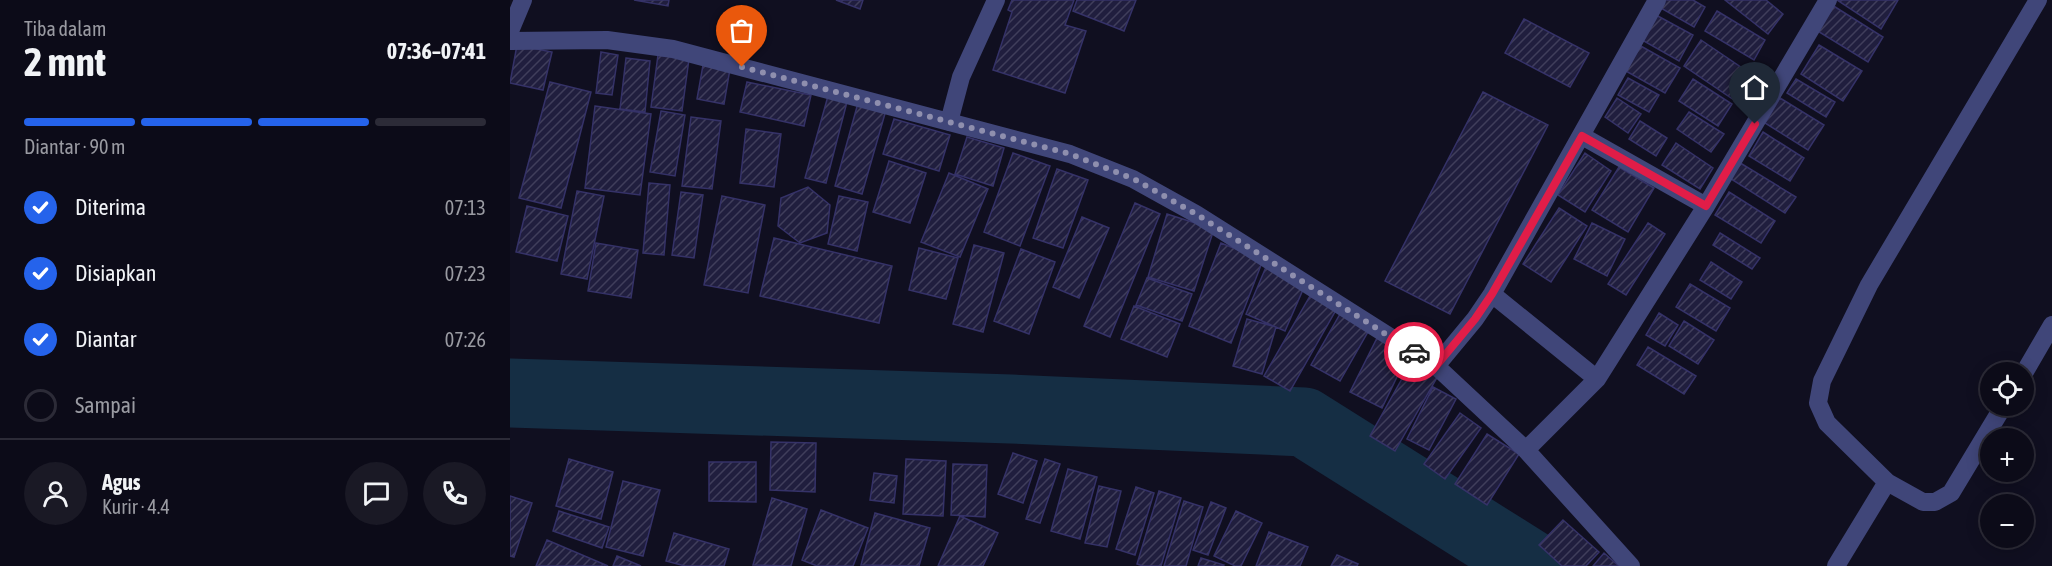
<!DOCTYPE html>
<html lang="id">
<head>
<meta charset="utf-8">
<style>
  body { margin:0; font-family:"Asap Condensed",sans-serif; background:#1a1925; color:#f1f3f6; height:100vh; display:flex; flex-direction:column; font-size:22px; white-space:nowrap }
  * { box-sizing:border-box; margin:0 }
  p { font-size:20px; color:#9a9ba2 }
  .icon { flex:none; width:33px; height:33px; fill:none; stroke:currentColor; stroke-width:2; stroke-linecap:round; stroke-linejoin:round }
  .map { position:relative; flex:1; overflow:hidden }
  .drawer { display:flex; flex-direction:column; background:#0c0b18; width:510px }
  .drawer>* { flex:none }
  .buttons { position:absolute; left:1470px; top:362px; display:grid; gap:12px }
  .buttons a { display:grid; place-items:center; width:54px; height:54px; border-radius:50%; background:#0c0b18; box-shadow:0 3px 15px #0003,0 0 0 2px #2c2b37; font-size:30px }
  .pin { position:absolute; display:grid; place-items:center; width:51px; height:51px; color:#fff; margin:-62px -26px; border-radius:50% 50% 50% 0; rotate:-45deg; box-shadow:0 0 6px #0007 }
  .pin .icon { rotate:45deg }
  .courier { position:absolute; display:grid; place-items:center; width:60px; height:60px; margin:-30px; border:4px solid #e11d48; border-radius:50%; background:#fff; color:#222; box-shadow:0 2px 8px #0007 }
  .summary em { font-style:normal; font-weight:700 }
  .summary div { display:flex; flex-direction:column-reverse }
  .summary { display:flex; align-items:center; justify-content:space-between; height:102px; padding:0 24px }
  h1 { font-size:39px; font-weight:700; line-height:45px }
  .bar { display:grid; grid-template-columns:repeat(4,1fr); gap:9px 6px; align-content:center; height:72px; padding:0 24px }
  .bar i { height:8px; border-radius:4px; background:#2c2b37 }
  .bar .on { background:#2563eb }
  .bar p { grid-column:span 4 }
  .line { display:flex; align-items:center; gap:15px; padding:0 24px; border-top:2px solid #2c2b37 }
  .line div { flex:1 }
  .round { display:grid; place-items:center; flex:none; width:63px; height:63px; border-radius:32px; background:#1a1925 }
  ol { padding:0 24px; list-style:none }
  li { display:flex; align-items:center; gap:18px; height:66px }
  li p { margin-inline-start:auto }
  li .icon { padding:6px; border-radius:50%; background:#2563eb; color:#fff; stroke-width:4 }
  li:last-child { color:#9a9ba2 }
  li i { width:33px; height:33px; border:3px solid #2c2b37; border-radius:50% }
  main { display:flex; flex:1; min-height:0 }
  .map>svg:first-child { display:block }
</style>
</head>
<body>
<main>
<section class="drawer">
<div class="summary"><div><h1>2 mnt</h1><p>Tiba dalam</p></div><em>07:36–07:41</em></div>
<div class="bar"><i class="on"></i><i class="on"></i><i class="on"></i><i></i><p>Diantar · 90 m</p></div>
<ol>
<li><svg class="icon" aria-label="check" viewBox="0 0 24 24"><path d="M5 12l5 5 9-10"/></svg>Diterima<p>07:13</p></li>
<li><svg class="icon" aria-label="check" viewBox="0 0 24 24"><path d="M5 12l5 5 9-10"/></svg>Disiapkan<p>07:23</p></li>
<li><svg class="icon" aria-label="check" viewBox="0 0 24 24"><path d="M5 12l5 5 9-10"/></svg>Diantar<p>07:26</p></li>
<li><i></i>Sampai</li>
</ol>
<div class="line" style="height:108px"><a class="round"><svg class="icon" aria-label="person" viewBox="0 0 24 24"><circle cx="12" cy="8" r="4"/><path d="M4 21q1-7 8-7t8 7"/></svg></a><div><b>Agus</b><p>Kurir · 4.4</p></div><a class="round"><svg class="icon" aria-label="chat" viewBox="0 0 24 24"><path d="M4 5h16v11H9l-5 4z"/></svg></a><a class="round"><svg class="icon" aria-label="phone" viewBox="0 0 24 24"><path d="M5 4h4l2 5-3 2q2 4 5 5l2-3 5 2v4C11 20 4 13 5 4z"/></svg></a></div>
</section>
<div class="map">
<svg width="1542" height="566" viewBox="0 0 1542 566">
  <defs>
    <pattern id="building-hatch" width="6" height="6" patternUnits="userSpaceOnUse" patternTransform="scale(1.5)"><rect width="6" height="6" fill="#201e3e"/><path d="M-1 1l2-2M0 6l6-6M5 7l2-2" fill="none" stroke="#403e5b"/></pattern>
  </defs>
  <rect width="100%" height="100%" fill="#100f20"/>
  <g fill="none" stroke-linecap="round" stroke-linejoin="round">
    <path stroke="#152e44" stroke-width="69" d="M0,393l501,16 293,13 229,144"/>
  </g>
  <path fill="url(#building-hatch)" stroke="#353268" stroke-width="1.5" d="M124,0h35l-1,6z
    M326,0h27l-3,9z
    M502,0h62l-9,25 21,6 -21,62 -72,-23 19,-58 -4,-2z
    M567,0h59l-12,31 -51,-20z
    M1153,0h30l12,7 -11,20 -35,-20z
    M1215,0h41l17,14 -15,20z
    M1327,0h61l-17,29z
    M1322,5l51,32 -15,25 -52,-32z
    M1207,11l48,29 -11,20 -49,-29z
    M1146,15l37,20 -14,26 -37,-21z
    M1014,19l65,34 -19,34 -65,-34z
    M1191,40l50,34 -17,26 -50,-34z
    M7,45l35,7 -9,38 -33,-7z
    M1129,45l41,23 -15,25 -41,-23z
    M1309,45l43,26 -19,30 -42,-27z
    M91,52l17,3 -6,40 -16,-2z
    M148,55l31,4 -7,52 -31,-4z
    M116,58l24,3 -5,51 -25,-3z
    M193,65l27,4 -6,35 -27,-5z
    M1118,78l31,17 -10,17 -31,-17z
    M1183,79l39,25 -14,22 -39,-25z
    M1286,79l39,23 -9,15 -39,-24z
    M40,82l41,10 -30,116 -42,-10z
    M237,82l64,13 -7,31 -64,-14z
    M973,92l65,33 -98,189 -65,-33z
    M318,96l19,6 -21,81 -21,-5z
    M1107,98l24,16 -13,19 -23,-16z
    M1270,98l44,27 -16,25 -43,-27z
    M348,103l28,7 -24,84 -27,-8z
    M85,106l56,8 -11,81 -55,-7z
    M151,111l24,4 -10,61 -25,-4z
    M1179,112l35,22 -13,18 -34,-23z
    M181,117l30,4 -9,68 -30,-3z
    M384,119l56,16 -11,36 -56,-17z
    M1130,121l27,17 -11,18 -27,-17z
    M236,129l35,5 -7,53 -34,-4z
    M1253,132l41,26 -14,23 -41,-25z
    M457,137l37,11 -11,38 -38,-12z
    M1166,143l37,25 -13,21 -38,-24z
    M503,153l37,13 -30,80 -36,-14z
    M1075,153l26,18 -26,41 -27,-17z
    M379,161l37,12 -16,50 -37,-11z
    M1227,161l59,36 -11,16 -57,-36z
    M1109,167l35,21 -26,44 -36,-22z
    M547,169l31,11 -25,68 -30,-10z
    M439,173l39,16 -28,68 -39,-15z
    M139,183l21,2 -6,70 -21,-2z
    M298,187l22,18 -3,28 -27,10 -22,-17 3,-28z
    M67,191l27,5 -17,83 -26,-5z
    M171,192l22,3 -9,63 -22,-3z
    M1219,192l46,29 -14,22 -46,-28z
    M212,196l43,9 -17,88 -44,-8z
    M329,196l29,6 -11,49 -29,-7z
    M625,203l25,11 -50,123 -26,-11z
    M17,206l41,10 -11,45 -41,-9z
    M1049,208l28,18 -36,56 -28,-18z
    M657,214l47,15 -20,62 -46,-14z
    M572,217l27,11 -30,70 -26,-11z
    M1082,223l33,16 -18,37 -33,-17z
    M1138,223l17,11 -39,61 -18,-11z
    M1210,233l40,25 -8,11 -39,-24z
    M264,238l118,28 -13,57 -119,-27z
    M86,243l42,7 -7,48 -43,-7z
    M711,243l42,17 -32,83 -42,-17z
    M464,245l30,8 -21,79 -30,-8z
    M409,248l39,10 -12,41 -37,-9z
    M511,249l34,13 -26,72 -35,-13z
    M1201,262l31,20 -11,17 -31,-19z
    M756,267l39,18 -20,46 -39,-17z
    M637,278l45,16 -10,27 -46,-16z
    M1180,284l40,24 -14,23 -40,-24z
    M800,296l26,14 -46,81 -26,-15z
    M624,306l46,18 -13,33 -46,-18z
    M1149,313l19,12 -13,21 -19,-11z
    M830,314l29,16 -29,51 -29,-16z
    M737,319l29,8 -14,47 -29,-8z
    M1174,321l30,19 -16,24 -29,-18z
    M868,336l31,16 -27,56 -32,-16z
    M1138,347l48,29 -12,18 -47,-29z
    M903,359l26,15 -44,77 -25,-15z
    M923,387l23,12 -27,51 -22,-11z
    M950,413l21,15 -36,51 -21,-15z
    M977,434l32,20 -32,51 -32,-21z
    M261,442l45,1 -1,49 -45,-2z
    M503,453l24,8 -14,42 -25,-9z
    M59,459l44,13 -12,47 -45,-13z
    M396,459l40,2 -3,55 -40,-2z
    M535,459l15,5 -20,59 -14,-4z
    M199,462h47v40l-47,-1z
    M443,464l34,1 -2,52 -34,-2z
    M558,469l29,8 -17,62 -29,-8z
    M364,473l23,3 -3,27 -24,-3z
    M113,481l37,9 -17,66 -37,-9z
    M589,486l22,5 -14,56 -22,-4z
    M626,487l18,6 -19,62 -19,-6z
    M649,491l22,7 -20,68h-18l-6,-2z
    M0,496l22,7 -18,54 -4,-1z
    M262,498l35,11 -16,57 -38,-1z
    M674,501l19,6 -17,59h-22z
    M701,502l15,6 -18,47 -15,-5z
    M311,510l47,18 -15,38h-36l-15,-6z
    M49,511l50,16 -7,21 -49,-17z
    M726,511l26,12 -21,43h-6l-21,-10z
    M365,513l55,15 -11,38 -58,-1z
    M450,516l38,17 -15,33h-45z
    M1053,520l36,32 -13,14h-24l-23,-21z
    M759,532l39,15 -8,19h-44z
    M164,533l55,16 -5,17h-39l-19,-5z
    M37,540l61,26h-72z
    M1094,553l15,13h-26z
    M827,555l21,9 -1,2h-26z
    M107,556l24,10h-28z
    M691,558l23,7 -1,1h-25z"/>
  <g fill="none" stroke-linecap="round" stroke-linejoin="round">
    <path stroke="#404679" stroke-width="18" d="M0,31l13,-31
      M0,41l97,-1 66,9 397,105 63,25 63,35 240,152 90,84 105,116
      M439,122l12,-45 35,-77
      M1072,136l124,70
      M982,294l105,85
      M926,366l39,-47 17,-25 165,-294
      M1514,373l28,-48
      M1494,405l-53,88 -16,9h-12l-36,-20 -60,-59 -9,-20 4,-22 47,-96 169,-285
      M1016,450l71,-71 109,-173 122,-206
      M1326,566l51,-84"/>
  </g>
  <g fill="none" stroke-linecap="round" stroke-linejoin="round">
    <path stroke="#8f8fae" stroke-width="6" stroke-dasharray="0 10.8" d="M232,67l328,87 64,25 62,35 218,138"/>
    <path stroke="#e11d48" stroke-width="8" d="M904,352l22,14 39,-47 17,-25 90,-158 124,70 49,-82"/>
  </g>
</svg>
<div class="buttons">
<a><svg class="icon" aria-label="locate" viewBox="0 0 24 24"><circle cx="12" cy="12" r="6"/><path d="M12 2v4M12 18v4M2 12h4M18 12h4"/></svg></a>
<a>+</a>
<a>−</a>
</div>
<div class="pin" style="left:232px;top:67px;background:#ea580c"><svg class="icon" aria-label="bag" viewBox="0 0 24 24"><path d="M5 8h14l-1 12H6zM9 8a3 3 0 0 1 6 0"/></svg></div>
<div class="pin" style="left:1245px;top:124px;background:#1f2937"><svg class="icon" aria-label="home" viewBox="0 0 24 24"><path d="M3 11l9-7 9 7M6 9v11h12V9"/></svg></div>
<div class="courier" style="left:904px;top:352px"><svg class="icon" aria-label="car" viewBox="0 0 24 24"><path d="M5 17H2v-5l4-1 3-4h7l3 4 3 1v5h-3M9 17h6M6 11h13"/><circle cx="7" cy="17" r="2"/><circle cx="17" cy="17" r="2"/></svg></div>
</div>
</main>
</body>
</html>
